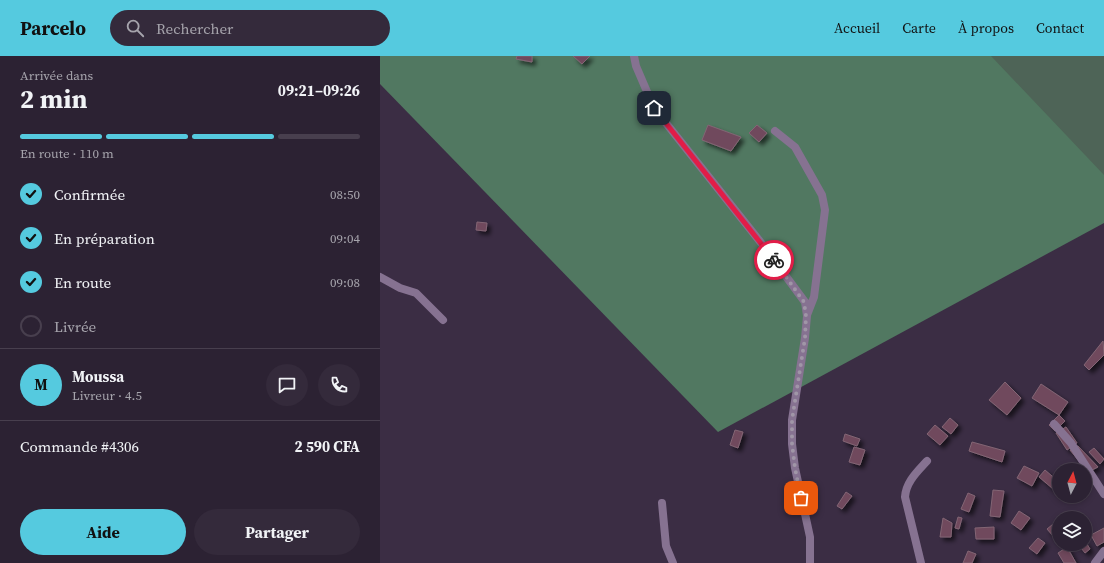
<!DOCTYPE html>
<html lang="fr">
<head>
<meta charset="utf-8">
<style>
  body { margin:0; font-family:"Source Serif 4",serif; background:#342a3b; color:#f1f3f6; height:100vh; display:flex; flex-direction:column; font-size:15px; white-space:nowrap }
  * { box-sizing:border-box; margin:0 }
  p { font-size:13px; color:#a6a4ac }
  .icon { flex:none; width:22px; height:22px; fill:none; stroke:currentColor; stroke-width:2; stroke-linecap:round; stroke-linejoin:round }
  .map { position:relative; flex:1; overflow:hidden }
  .panel { display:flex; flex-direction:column; background:#2c2233; width:380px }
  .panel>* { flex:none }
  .needle { width:26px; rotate:6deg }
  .controls { position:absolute; left:672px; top:407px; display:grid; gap:8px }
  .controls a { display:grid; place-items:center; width:40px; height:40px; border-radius:50%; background:#2c2233; box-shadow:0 2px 6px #0003,0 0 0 1px #483f4e; font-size:20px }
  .pin { position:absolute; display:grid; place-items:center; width:34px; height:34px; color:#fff; margin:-17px; border-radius:8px; box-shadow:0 2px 6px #0006 }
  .courier { position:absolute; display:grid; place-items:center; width:40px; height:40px; margin:-20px; border:3px solid #e11d48; border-radius:50%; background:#fff; color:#222; box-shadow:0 1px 5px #0007 }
  .summary em { font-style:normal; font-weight:700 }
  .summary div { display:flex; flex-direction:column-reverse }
  .summary { display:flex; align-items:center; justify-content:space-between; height:68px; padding:0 20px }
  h1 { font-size:26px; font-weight:700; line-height:30px }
  .bar { display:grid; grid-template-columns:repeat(4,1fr); gap:6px 4px; align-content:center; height:48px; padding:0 20px }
  .bar i { height:5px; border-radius:3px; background:#483f4e }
  .bar .selected { background:#55cadf }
  .bar p { grid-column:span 4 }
  .line { display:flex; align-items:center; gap:10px; padding:0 20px; border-top:1px solid #483f4e }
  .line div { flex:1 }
  .round { display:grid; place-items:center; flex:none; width:42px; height:42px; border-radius:21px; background:#342a3b }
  ol { padding:0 20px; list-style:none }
  li { display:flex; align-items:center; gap:12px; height:44px }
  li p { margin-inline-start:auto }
  li .icon { padding:4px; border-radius:50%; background:#55cadf; color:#111; stroke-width:4 }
  li:last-child { color:#a6a4ac }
  li i { width:22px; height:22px; border:2px solid #483f4e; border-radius:50% }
  .primary-button { display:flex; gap:8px; margin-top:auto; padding:8px 20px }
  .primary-button a { flex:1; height:46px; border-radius:24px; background:#55cadf; color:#111; font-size:16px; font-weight:700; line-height:46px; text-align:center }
  .primary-button a+a { background:#342a3b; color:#f1f3f6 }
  header { display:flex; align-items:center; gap:24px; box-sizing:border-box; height:56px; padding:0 20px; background:#55cadf; color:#111 }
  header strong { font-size:19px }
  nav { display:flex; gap:22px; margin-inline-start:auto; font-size:14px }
  .search { width:280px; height:36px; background:#342a3b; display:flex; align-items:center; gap:10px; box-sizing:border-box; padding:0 14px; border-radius:22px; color:#a6a4ac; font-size:15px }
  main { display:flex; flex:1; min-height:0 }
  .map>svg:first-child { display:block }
</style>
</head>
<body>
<header>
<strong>Parcelo</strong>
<div class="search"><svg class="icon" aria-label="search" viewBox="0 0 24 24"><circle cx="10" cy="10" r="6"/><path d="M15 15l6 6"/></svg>Rechercher</div>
<nav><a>Accueil</a><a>Carte</a><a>À propos</a><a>Contact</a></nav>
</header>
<main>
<section class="panel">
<div class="summary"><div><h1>2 min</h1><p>Arrivée dans</p></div><em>09:21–09:26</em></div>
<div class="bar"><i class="selected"></i><i class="selected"></i><i class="selected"></i><i></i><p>En route · 110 m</p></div>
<ol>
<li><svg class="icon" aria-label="check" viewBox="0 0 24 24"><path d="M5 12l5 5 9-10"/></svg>Confirmée<p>08:50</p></li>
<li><svg class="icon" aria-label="check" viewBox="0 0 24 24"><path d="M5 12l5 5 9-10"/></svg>En préparation<p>09:04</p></li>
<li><svg class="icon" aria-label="check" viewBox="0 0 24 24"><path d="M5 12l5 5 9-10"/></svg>En route<p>09:08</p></li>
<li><i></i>Livrée</li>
</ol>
<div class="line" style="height:72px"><b class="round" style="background:#55cadf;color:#111">M</b><div><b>Moussa</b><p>Livreur · 4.5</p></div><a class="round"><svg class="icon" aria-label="chat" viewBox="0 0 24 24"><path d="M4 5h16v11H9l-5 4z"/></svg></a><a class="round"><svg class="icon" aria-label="phone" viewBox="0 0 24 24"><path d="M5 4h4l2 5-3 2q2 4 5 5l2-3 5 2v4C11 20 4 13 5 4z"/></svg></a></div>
<div class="line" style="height:52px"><div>Commande #4306</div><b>2 590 CFA</b></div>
<div class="primary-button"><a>Aide</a><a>Partager</a></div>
</section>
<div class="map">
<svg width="724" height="507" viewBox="0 0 724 507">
  <defs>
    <filter id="shadow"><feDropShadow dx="3.5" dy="3.5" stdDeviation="2" flood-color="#0009"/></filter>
  </defs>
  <rect width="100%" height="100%" fill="#3b2d44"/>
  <path fill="#4e6457" d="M609,0h115v122z"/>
  <path fill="#517861" d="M0,0h611l113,119v48l-386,209 -338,-348z"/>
  <path fill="#6f4a5d" stroke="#836574" filter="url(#shadow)" d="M137,0h15v6l-16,-3z
    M193,0h17l-8,8z
    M328,69l33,12 -10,14 -29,-11z
    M377,69l10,8 -8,9 -10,-9z
    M97,166l10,1 -1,8 -10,-1z
    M723,285l1,14 -15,15 -5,-5z
    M625,326l16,16 -14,17 -18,-15z
    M661,328l27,18 -9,13 -27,-17z
    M679,359l6,6 -10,10 -6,-6z
    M570,362l8,7 -7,9 -9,-7z
    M555,369l13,11 -8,9 -13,-11z
    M686,371l11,16 -10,7 -11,-17z
    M355,374l8,2 -5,16 -8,-3z
    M465,378l15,5 -3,7 -14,-5z
    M592,386l33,9 -3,11 -33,-11z
    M698,390l20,21 -10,5 -18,-22z
    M474,391l11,3 -5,15 -11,-3z
    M714,392l10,11 -4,5 -11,-12z
    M644,410l15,7 -7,13 -15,-8z
    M665,414l14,12v12l-20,-17z
    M613,434l11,1 -4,26 -10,-1z
    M466,436l6,4 -10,13 -5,-3z
    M588,437l7,3 -6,16 -8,-3z
    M639,455l11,7 -9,12 -10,-7z
    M578,461l4,1 -3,11 -4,-1z
    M563,462l9,5 -1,14h-11z
    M678,464l1,2v21l-12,-14z
    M614,471v12h-18l-1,-11z
    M724,472v14l-7,4 -6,-11z
    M658,482l7,5 -8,11 -8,-6z
    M705,485l5,8 -5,4 -7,-9h7z
    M687,491l9,16h-12l-6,-10z
    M588,495l8,3 -4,9h-9z"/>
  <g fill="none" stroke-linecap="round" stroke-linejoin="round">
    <path stroke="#867291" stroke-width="8" d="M254,0l2,10 18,42 108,136 43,58 2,14 -2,22 -13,82v24l3,24 15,69v26
      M395,75l20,16 27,48 3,15 -11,87 -7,18
      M0,221l20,11 16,5 27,27
      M674,368l17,19 33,51
      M282,447l4,43 7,17
      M541,507l-16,-66c1,-15 12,-25 22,-36
      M715,507l9,-12"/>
  </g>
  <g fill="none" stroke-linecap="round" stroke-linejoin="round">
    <path stroke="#a096a7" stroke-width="4" stroke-dasharray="0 7.2" d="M394,204l30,42 2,14 -1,22 -13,82v24l3,24 6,30"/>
    <path stroke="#e11d48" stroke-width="5" d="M274,52l120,152"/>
  </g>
</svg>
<div class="controls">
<a><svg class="needle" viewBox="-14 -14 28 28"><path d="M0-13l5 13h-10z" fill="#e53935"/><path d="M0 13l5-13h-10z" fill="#a6a4ac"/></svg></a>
<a><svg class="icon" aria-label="layers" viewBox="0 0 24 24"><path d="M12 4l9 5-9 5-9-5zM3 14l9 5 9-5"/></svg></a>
</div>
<div class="pin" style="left:421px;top:442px;background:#ea580c"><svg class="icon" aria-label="bag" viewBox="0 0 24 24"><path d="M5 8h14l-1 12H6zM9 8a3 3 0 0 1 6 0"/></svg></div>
<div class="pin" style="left:274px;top:52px;background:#1f2937"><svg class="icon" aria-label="home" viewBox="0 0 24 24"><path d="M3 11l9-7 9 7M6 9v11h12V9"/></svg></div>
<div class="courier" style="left:394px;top:204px"><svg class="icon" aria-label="bike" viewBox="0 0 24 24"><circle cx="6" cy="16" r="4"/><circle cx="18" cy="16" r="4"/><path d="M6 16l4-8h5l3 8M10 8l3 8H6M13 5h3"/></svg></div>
</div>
</main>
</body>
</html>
